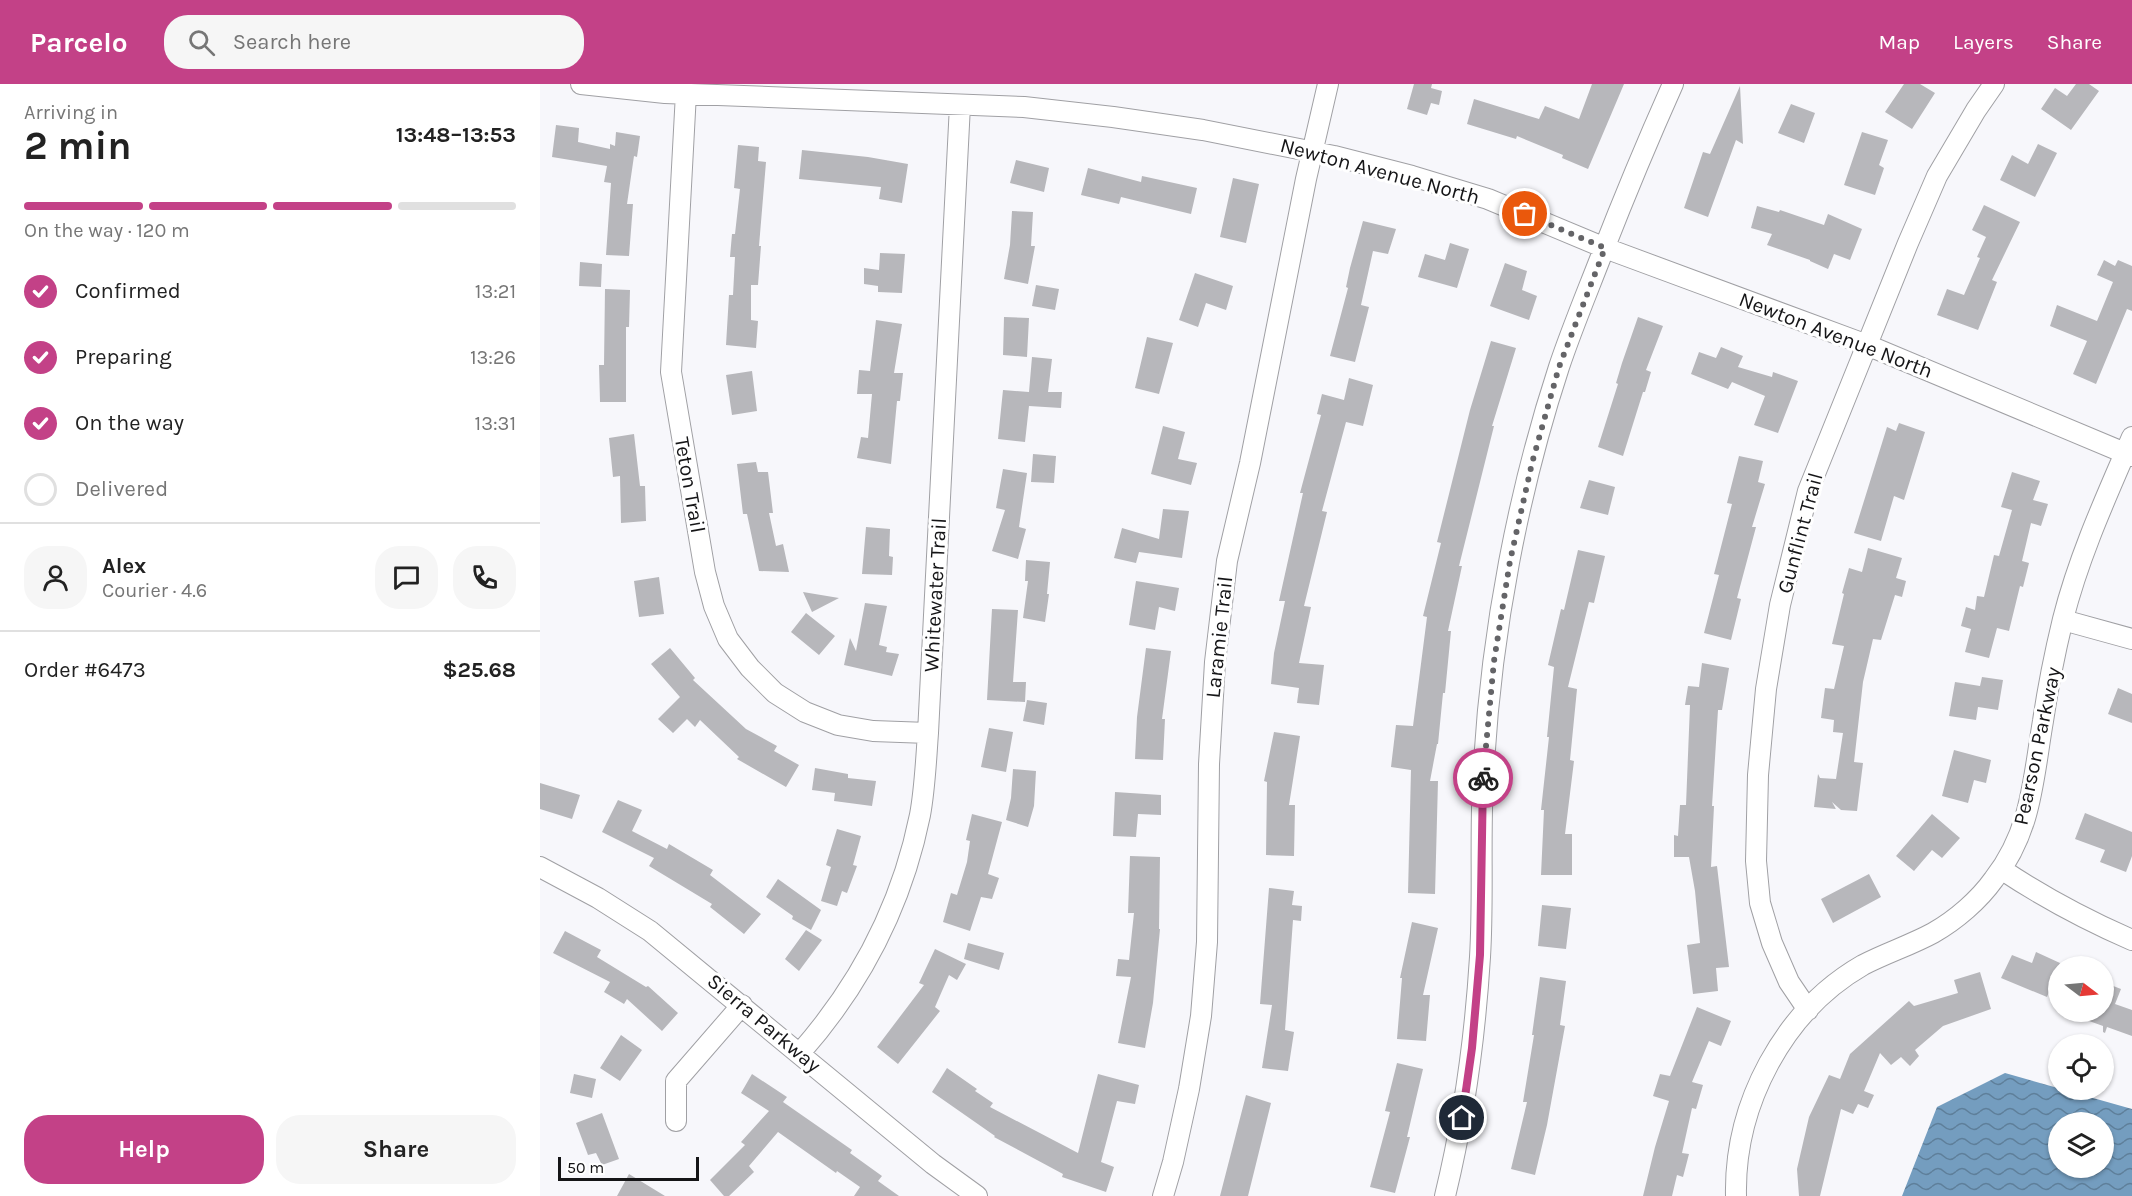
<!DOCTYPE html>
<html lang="en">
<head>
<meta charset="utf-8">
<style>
  body { margin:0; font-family:Karla,sans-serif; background:#f6f6f6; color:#222; height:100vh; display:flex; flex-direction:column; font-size:22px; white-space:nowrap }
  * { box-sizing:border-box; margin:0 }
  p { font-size:20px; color:#767676 }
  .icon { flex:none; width:33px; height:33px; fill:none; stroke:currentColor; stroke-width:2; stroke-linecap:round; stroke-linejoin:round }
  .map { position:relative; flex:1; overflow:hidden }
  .drawer { display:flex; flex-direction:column; background:#fff; width:540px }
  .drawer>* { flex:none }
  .needle { width:39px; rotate:106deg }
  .controls { position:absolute; left:1508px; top:872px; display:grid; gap:12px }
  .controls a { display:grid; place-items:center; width:66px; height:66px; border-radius:50%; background:#fff; box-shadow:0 2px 4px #0004; font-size:30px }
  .scale { position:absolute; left:18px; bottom:15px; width:141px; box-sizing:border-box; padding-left:6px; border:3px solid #151517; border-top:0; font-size:16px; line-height:21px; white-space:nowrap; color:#151517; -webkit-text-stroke:4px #fff; paint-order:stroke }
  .pin { position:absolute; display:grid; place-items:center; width:51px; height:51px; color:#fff; margin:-26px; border:3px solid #fff; border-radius:50%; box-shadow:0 2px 6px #0007 }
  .courier { position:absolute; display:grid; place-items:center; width:60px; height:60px; margin:-30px; border:4px solid #c34187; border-radius:50%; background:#fff; color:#222; box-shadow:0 2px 8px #0007 }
  .headline em { font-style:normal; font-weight:700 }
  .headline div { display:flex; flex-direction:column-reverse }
  .headline { display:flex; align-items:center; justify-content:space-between; height:102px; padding:0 24px }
  h1 { font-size:39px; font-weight:700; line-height:45px }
  .bar { display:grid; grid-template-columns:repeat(4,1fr); gap:9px 6px; align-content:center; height:72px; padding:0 24px }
  .bar i { height:8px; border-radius:4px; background:#e0e0e0 }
  .bar .on { background:#c34187 }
  .bar p { grid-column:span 4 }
  .line { display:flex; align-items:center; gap:15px; padding:0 24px; border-top:2px solid #e0e0e0 }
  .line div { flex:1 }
  .round { display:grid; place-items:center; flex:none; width:63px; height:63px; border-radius:24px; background:#f6f6f6 }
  ol { padding:0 24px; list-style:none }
  li { display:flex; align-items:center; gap:18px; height:66px }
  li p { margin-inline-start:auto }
  li .icon { padding:6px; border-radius:50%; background:#c34187; color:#fff; stroke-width:4 }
  li:last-child { color:#767676 }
  li i { width:33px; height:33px; border:3px solid #e0e0e0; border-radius:50% }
  .cta { display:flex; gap:12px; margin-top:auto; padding:12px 24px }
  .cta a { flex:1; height:69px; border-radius:24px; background:#c34187; color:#fff; font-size:24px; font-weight:700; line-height:69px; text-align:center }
  .cta a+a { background:#f6f6f6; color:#222 }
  header { display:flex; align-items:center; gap:36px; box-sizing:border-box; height:84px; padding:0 30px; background:#c34187; color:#fff }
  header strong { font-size:28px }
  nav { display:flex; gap:33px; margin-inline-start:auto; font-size:21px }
  .search { width:420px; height:54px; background:#f6f6f6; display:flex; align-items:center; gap:15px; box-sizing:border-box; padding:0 21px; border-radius:24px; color:#767676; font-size:22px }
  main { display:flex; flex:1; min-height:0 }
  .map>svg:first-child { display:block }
</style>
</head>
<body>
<header>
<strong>Parcelo</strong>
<div class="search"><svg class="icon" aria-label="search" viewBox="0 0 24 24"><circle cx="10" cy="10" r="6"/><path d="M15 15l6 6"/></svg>Search here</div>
<nav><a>Map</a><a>Layers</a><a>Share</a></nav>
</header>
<main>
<section class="drawer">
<div class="headline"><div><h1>2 min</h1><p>Arriving in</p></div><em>13:48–13:53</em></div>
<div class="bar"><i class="on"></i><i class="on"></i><i class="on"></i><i></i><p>On the way · 120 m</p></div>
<ol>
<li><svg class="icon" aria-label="check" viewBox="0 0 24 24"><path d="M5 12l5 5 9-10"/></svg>Confirmed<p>13:21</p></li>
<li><svg class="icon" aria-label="check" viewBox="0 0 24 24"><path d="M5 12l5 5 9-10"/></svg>Preparing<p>13:26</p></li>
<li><svg class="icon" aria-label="check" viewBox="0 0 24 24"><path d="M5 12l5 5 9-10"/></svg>On the way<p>13:31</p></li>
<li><i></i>Delivered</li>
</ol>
<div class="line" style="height:108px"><a class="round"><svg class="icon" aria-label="person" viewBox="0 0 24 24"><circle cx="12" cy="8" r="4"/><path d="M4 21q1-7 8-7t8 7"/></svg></a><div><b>Alex</b><p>Courier · 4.6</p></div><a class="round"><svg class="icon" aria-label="chat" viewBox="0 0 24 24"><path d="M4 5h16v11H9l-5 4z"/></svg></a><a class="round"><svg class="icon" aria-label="phone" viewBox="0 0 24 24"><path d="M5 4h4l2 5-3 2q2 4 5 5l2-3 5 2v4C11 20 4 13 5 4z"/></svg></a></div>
<div class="line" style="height:78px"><div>Order #6473</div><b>$25.68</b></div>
<div class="cta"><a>Help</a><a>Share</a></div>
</section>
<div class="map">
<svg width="1592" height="1112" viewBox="0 0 1592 1112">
  <defs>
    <pattern id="water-waves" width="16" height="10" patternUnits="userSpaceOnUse" patternTransform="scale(1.5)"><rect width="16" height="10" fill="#749dbf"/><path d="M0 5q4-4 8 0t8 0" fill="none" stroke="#5e7f9a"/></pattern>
  </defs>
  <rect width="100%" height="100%" fill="#f7f7fb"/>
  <path fill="url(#water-waves)" fill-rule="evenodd" d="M1465,989l127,36v87h-230l35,-89zM1518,1038h45v45h-45z"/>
  <path fill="#b7b7bb" d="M874,0h18l-1,4 11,3 -3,14 -8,-2 -4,12 -20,-6z
    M1052,0h32l-36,85 -26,-11 1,-3 -46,-19 -1,3 -49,-15 7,-25 65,20 6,-13 34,13z
    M1364,0h16l15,9 -23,36 -27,-17z
    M1536,0h13l10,7 -28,39 -30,-21 14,-21 12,8z
    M1200,2l3,58 -7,-4 -28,77 -24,-9 19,-56 7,2z
    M1251,20l24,9 -11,30 -26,-10z
    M16,41l23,3 -1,14 32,7v-5l5,2 1,-14 24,4 -3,21 -3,-1 -7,48h6l-4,52 -23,-1 5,-72 -7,-1 3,-16 -55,-9z
    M1322,48l26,8 -9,25 5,3 -9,27 -31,-10z
    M1498,60l19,9 -22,44 -35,-17 12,-25 16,9z
    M198,61l21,2 -1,14 8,1 -7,84h2l-3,39h-7v35l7,1 -2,27 -30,-3 3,-50h4l2,-38h-5l2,-23h3l5,-45 -6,-1z
    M262,66l66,7 40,7 -6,39 -23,-4 2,-12 -82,-8z
    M476,76l33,8 -5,24 -34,-9z
    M548,84l53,14 1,-6 55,12 -6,26 -70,-17 -2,7 -38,-9z
    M693,94l26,6 -13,59 -26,-6z
    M1444,121l36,17 -28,58 5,2 -19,48 -41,-15 10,-26 17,6 16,-37 -3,-1 9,-20 -14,-7z
    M1217,122l22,6 1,-2 44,15 4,-11 34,15 -12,31 -16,-6 -6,15 -18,-8v-1l-43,-15 5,-11 -21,-6z
    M472,127l21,1 -2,34h4l-7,38 -24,-5 6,-34z
    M823,137l33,8 -8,25 -15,-3 -12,54 8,2 -14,55 -25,-6 18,-68 -2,-1 4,-19z
    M910,159l19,6 -12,39 -39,-11 7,-23 20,6z
    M340,169l25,1 -3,39 -24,-1v-6l-14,-2v-16l15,2z
    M1564,176l11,6 3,-6 14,6v45l-5,-2 -31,75 -23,-10 14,-33 -37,-15 7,-21 40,16 16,-39 -16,-7z
    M40,178l22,2 -1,23 -22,-1z
    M965,179l22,8 -5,19 15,6 -8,24 -39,-14z
    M655,189l38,13 -7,24 -20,-7 -8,24 -19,-7z
    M496,201l23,4 -4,21 -23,-4z
    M65,205l25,1 -1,37h-3v75h-26l-1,-37h5z
    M464,233l25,1 -2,39 -24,-2z
    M1098,233l25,9 -17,44 5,2 -6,20h-2l-20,64 -25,-9 20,-63 -2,-1 6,-20z
    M336,236l26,4 -8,49h9l-3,28h-3l-6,63 -34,-6 4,-21 7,1 4,-44h-15l2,-24 11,1z
    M607,253l26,6 -14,51 -24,-6z
    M951,257l25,7 -24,78h2l-35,140h3l-14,65h3l-6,62h-2l-5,51h-1l-7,37h8l-3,113 -27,-1 3,-123 -20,-3 5,-42 17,1 14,-109 -4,-1 18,-73 -4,-1 33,-132z
    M1181,263l22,9 -5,11 34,10 1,-5 25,9 -20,52 -24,-8 11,-29 -33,-14 -4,7 -37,-15 8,-22 17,6z
    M492,273l20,2 -4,33h14l-1,16 -32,-2 -4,36 -27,-3 5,-49 26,2z
    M212,287l5,40 -25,4 -6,-40z
    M809,294l24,7 -10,41 -17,-4 -24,89 5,1 -23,94 7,1 -12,56 25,2 -5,40 -22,-2 2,-15 -28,-4 3,-31 11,-52h-6l24,-108h-3l21,-78 -4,-1 5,-20 22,6z
    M1359,339l26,9 -21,68 -10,-4 -13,45 -27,-8 33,-106 9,4z
    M623,342l22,6 -7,27 19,4 -6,22 -40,-11z
    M94,350l6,52h5l1,35 -25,2 -1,-47 -7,1 -4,-39z
    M493,370l23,2 -2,27 -23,-1z
    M1199,372l24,5 -5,21 7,2 -13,43h4l-19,71 4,1 -10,41 -27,-7 15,-58 -5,-1 18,-70 -5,-1z
    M216,378l2,10h10l5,41h-4l7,33 7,-2 6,28 -30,-1 -12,-57h-4l-6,-50z
    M463,385l24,4 -8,54 7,2 -8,30 -26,-8 13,-41 -9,-2z
    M1472,388l28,9 -7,19 15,4 -7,22 -10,-3 -9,38 7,2 -6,24 -3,-1 -11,45 -12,-3 -8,30 -24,-6 6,-23 -10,-3 5,-19 9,3 2,-14 7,1 10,-42 5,1 13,-46 -11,-3z
    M1049,396l26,7 -7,28 -28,-7z
    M623,425l26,2 -7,47 -43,-6 -3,11 -22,-5 8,-30 37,11z
    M326,443l24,2 -1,27 4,1 -1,18 -30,-1z
    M1328,464l34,10 -6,20 10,3 -4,16 -7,-2 -14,45 -8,-1 -10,43 -9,80 9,1 -6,48 -16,-1 -9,-8 4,7 -22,-2 4,-33 2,4 16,1 7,-46 -10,-1 1,-12 -13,-2 4,-30 9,1 10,-43 -12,-2 12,-50 -2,-1 7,-25 13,4z
    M1038,466l27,6 -11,47 -5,-1 -21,85 9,2 -7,71 4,1 -9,73h7v41h-31l3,-65h-3l8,-73h-2l7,-70 -6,-2 13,-56 3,1z
    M486,476l24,2 -3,32h2l-4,28 -22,-4 5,-37h-3z
    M119,493l5,37 -25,3 -5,-36z
    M596,497l43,7 -4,23 -16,-4 -4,23 -26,-5z
    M263,508l36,6 -27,14z
    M325,519l22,3 -8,39 8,2 -1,5 13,2 -7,22 -48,-11 6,-27 6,13z
    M452,525l26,1 -5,72h13l-1,20 -38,-2z
    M266,529l29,23 -16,19 -28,-23z
    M130,564l25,30 -2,2 53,49 31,17 -3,5 25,14 -13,22 -49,-28 2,-2 -39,-37 -5,7 -8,-8 -14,14 -15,-14 22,-22 -29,-33z
    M606,564l25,3 -9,68h3l-2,41 -28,-1 2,-42z
    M1162,579l27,5 -7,42h-4l-6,96h2l-3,61 6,-1 12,101 -13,1 2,23 -25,3 -6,-49 13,-2 -5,-52 -6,-34h-15v-22l4,1 2,-31h6l4,-100h-5l3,-19 11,1z
    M1442,593l21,3 -5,30 -20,-3 -2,13 -27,-4 6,-34 25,4z
    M1578,604l14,6v29l-24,-9z
    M487,616l20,3 -3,22 -21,-4z
    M449,644l24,4 -7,40 -25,-5z
    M734,648l26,4 -11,69h6l-1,51 -28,-1 1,-73 -3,-1z
    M1414,666l37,10 -5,23 -12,-3 -6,23 -26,-7z
    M275,684l33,6v4l28,3 -4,25 -38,-5 1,-8 -23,-3z
    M473,685l23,2 -2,35 -6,21 -22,-7 5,-22z
    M0,699l40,12 -8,24 -32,-10z
    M575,708l46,3v20l-23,-1 -2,23 -23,-1z
    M78,716l24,10 -10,21 35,18 2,-5 44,26 -3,5 51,39 -17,20 -34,-27 2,-3 -63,-38 5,-8 -52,-26z
    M1545,729l47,19v24l-6,16 -26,-10 5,-12 -30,-11z
    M432,730l30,8 -14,52 11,4 -7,21 -11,-2 -11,34 -27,-9 8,-29 6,2 10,-33 3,-21 -4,-1z
    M1392,730l28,24 -18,20 -10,-8 -18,21 -18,-15z
    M297,745l24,7 -8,29 4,1 -10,27 -5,-2 -5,15 -16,-5 10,-34 -5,-2z
    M590,772l30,1 -1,72h1l-7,74 -8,45 -27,-5 13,-66 -15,-1 2,-17 11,1 5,-47h-6z
    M1329,790l12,23 -48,26 -12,-24z
    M238,795l43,31 -10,20 -19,-11 1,-3 -27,-19z
    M729,804l25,3 -2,14 10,1 -1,15 -8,-1 -8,110 9,2 -6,39 -26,-3 10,-63 -12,-1z
    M1002,821l29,3 -5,41 -28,-3z
    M872,838l26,6 -15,67h7l-4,46 -29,-2 5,-61h-2z
    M266,846l16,10 -23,31 -14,-12z
    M25,847l36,19 -4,7 49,30 2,-1 30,27 -16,18 -35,-32 -3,5 -20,-12 6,-10 -57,-29z
    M428,859l36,10 -5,17 -35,-11z
    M395,865l31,15 -9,16 -8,-5 -14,32 5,4 -42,53 -21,-17 47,-62 -5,-2z
    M1496,868l24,11 -13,34 -46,-19 11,-23 20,8z
    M1440,888l11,37 -48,17 -28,24 4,6 -9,10 -9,-9 -10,8 -11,-12 -16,38 10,4 -6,13 -10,-4 -5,10 -12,-5 -21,87h-21l-2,-27 12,-52 20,-42 11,4 10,-25 59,-53 5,5 44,-13 -4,-13z
    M1000,893l26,4 -6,44 5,1 -18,99 -12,50 -24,-6 16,-67h-4l11,-67h-2z
    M1563,898l18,7 -6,15 17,6v26l-25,-9 -2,6 -2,-1v-6l-36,-13 1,-2h35z
    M1157,923l34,14 -10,25 -12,-5 -17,41 11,3 -7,24 -4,-1 -10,45 7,1 -6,23 -6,-2 -5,21h-29l12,-49 14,-46 -16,-5 7,-22 10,2z
    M81,951l21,15 -22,31 -20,-13z
    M857,979l26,6 -16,68h3l-15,56 -25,-6 20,-75 -5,-1z
    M407,984l30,21 -2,2 18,12 -3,4 88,46 20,-79 41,11 -4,19 -18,-3 -16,61 13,5 -8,25 -44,-15 1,-3 -69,-37 1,-1 -63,-44z
    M34,990l22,5 -4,19 -22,-5z
    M212,990l35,23 -4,5 69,48 -2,3 32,23 -4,5 21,15h-45l6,-9 -23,-16 -1,2 -58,-41 -29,34 5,6 -25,24h-5l-14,-16 35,-35 -4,-3 28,-31 -28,-18z
    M706,1011l25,8 -17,69 -6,24h-28z
    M62,1029l17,46 -17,6 -6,-12 -8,2 -12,-32z
    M89,1090l36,22h-48z"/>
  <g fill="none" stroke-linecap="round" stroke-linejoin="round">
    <g stroke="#a0a0a4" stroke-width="22">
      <path id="street" d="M41,0l84,9 359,14 89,10 90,13 131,26 78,20 76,23 117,49 262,97 265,111
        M146,9l-15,279 34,200 9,34 14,33 22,29 25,25 30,19 33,13 35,6 55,2
        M1523,536l69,19
        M0,783l58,31 52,33 283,233 44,32
        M1461,785c42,28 85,51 131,71
        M1268,926l-19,-28 -17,-39 -12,-40 -4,-42 2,-86 8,-86 14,-84 28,-114 100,-248 29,-67 39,-66 18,-26
        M260,969c60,-68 102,-149 120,-238 5,-27 6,-55 8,-82l32,-628
        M136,1037v-40l66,-76
        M623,1112l10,-34 16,-73 12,-73 6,-74 2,-178 6,-102 12,-101 23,-98 56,-284 22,-95
        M905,1112c19,-78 30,-158 35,-239 4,-65 -1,-130 4,-195 8,-132 34,-270 75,-395 12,-36 27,-72 41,-108 23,-59 47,-117 73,-175
        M1196,1112c-2,-91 47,-185 127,-231 23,-12 48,-20 70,-32 23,-13 46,-33 61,-54 38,-49 39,-100 49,-158 5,-34 12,-69 20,-102 16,-63 43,-122 69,-182"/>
    </g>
    <use href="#street" stroke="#fff" stroke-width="20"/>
  </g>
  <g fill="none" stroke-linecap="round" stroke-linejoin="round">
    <path stroke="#646467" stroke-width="6" stroke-dasharray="0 10.8" d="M943,694l11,-117 16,-100 22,-98 27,-96 46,-119 -80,-34"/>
    <path stroke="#c34187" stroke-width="8" d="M922,1034l10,-70 8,-93 3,-177"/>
  </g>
  <g text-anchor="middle" stroke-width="6" stroke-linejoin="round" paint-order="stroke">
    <g font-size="21" fill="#151517" stroke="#fff">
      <text transform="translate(840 87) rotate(15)" y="7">Newton Avenue North</text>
      <text transform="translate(1296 251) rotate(21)" y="7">Newton Avenue North</text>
      <text transform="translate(150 401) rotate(80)" y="7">Teton Trail</text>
      <text transform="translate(1260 449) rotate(-75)" y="7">Gunflint Trail</text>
      <text transform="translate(395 511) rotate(-87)" y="7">Whitewater Trail</text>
      <text transform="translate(679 553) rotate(-84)" y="7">Laramie Trail</text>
      <text transform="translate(1497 662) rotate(-78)" y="7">Pearson Parkway</text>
      <text transform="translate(224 939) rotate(40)" y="7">Sierra Parkway</text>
    </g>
  </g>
</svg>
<div class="controls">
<a><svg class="needle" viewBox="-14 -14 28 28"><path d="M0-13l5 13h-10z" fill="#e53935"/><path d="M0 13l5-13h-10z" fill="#767676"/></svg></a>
<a><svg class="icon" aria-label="locate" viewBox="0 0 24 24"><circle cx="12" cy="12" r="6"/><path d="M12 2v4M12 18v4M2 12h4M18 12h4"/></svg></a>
<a><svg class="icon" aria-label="layers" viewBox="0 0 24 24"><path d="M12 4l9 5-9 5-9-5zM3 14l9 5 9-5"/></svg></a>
</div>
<div class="scale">50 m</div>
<div class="pin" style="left:985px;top:130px;background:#ea580c"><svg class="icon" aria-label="bag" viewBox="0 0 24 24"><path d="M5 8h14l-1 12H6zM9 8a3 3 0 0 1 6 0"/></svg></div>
<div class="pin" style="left:922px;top:1034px;background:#1f2937"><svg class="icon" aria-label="home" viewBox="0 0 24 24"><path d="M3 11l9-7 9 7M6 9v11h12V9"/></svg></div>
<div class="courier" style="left:943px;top:694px"><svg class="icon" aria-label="bike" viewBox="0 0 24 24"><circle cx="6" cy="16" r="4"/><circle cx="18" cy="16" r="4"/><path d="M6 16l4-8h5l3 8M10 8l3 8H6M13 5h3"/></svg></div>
</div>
</main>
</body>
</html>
